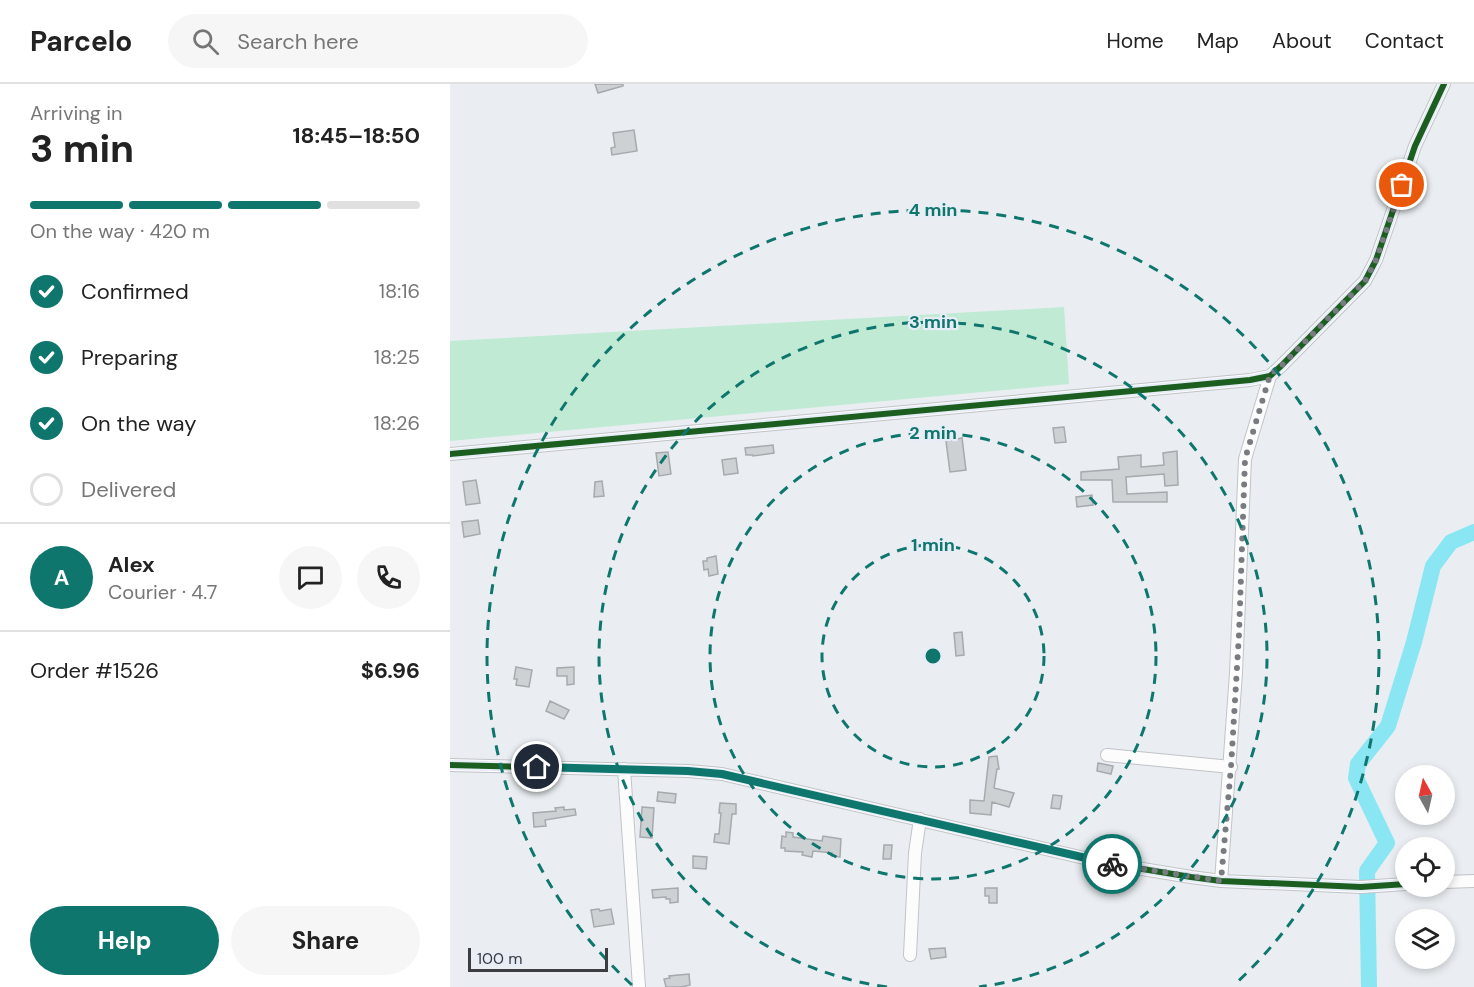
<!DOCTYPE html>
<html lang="en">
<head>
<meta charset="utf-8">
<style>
  body { margin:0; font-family:"DM Sans",sans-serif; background:#f6f6f6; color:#222; height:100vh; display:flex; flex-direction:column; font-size:22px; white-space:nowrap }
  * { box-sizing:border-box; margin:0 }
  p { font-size:20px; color:#767676 }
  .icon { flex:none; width:33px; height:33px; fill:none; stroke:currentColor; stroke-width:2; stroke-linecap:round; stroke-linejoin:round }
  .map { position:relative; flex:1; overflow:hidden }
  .panel { display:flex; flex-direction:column; background:#fff; width:450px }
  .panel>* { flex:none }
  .needle { width:39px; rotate:352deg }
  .buttons { position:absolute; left:945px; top:681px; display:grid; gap:12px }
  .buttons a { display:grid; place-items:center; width:60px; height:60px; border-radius:50%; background:#fff; box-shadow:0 3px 9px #0003; font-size:30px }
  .scale { position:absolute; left:18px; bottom:15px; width:140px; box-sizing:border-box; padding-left:6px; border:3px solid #3b3d41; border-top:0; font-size:16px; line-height:21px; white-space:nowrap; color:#3b3d41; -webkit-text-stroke:4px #e7edf6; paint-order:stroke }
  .pin { position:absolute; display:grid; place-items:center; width:51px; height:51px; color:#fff; margin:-26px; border:3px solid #fff; border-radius:50%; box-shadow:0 2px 6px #0007 }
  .courier { position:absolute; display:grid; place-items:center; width:60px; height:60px; margin:-30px; border:4px solid #0f766e; border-radius:50%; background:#fff; color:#222; box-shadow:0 2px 8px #0007 }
  .headline em { font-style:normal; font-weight:700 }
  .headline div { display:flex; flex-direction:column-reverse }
  .headline { display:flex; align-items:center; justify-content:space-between; height:102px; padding:0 30px }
  h1 { font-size:39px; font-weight:700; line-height:45px }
  .bar { display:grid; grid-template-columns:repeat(4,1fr); gap:9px 6px; align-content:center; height:72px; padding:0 30px }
  .bar i { height:8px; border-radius:4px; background:#e0e0e0 }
  .bar .active { background:#0f766e }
  .bar p { grid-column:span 4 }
  .line { display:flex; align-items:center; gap:15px; padding:0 30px; border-top:2px solid #e0e0e0 }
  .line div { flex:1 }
  .round { display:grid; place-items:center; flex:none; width:63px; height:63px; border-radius:32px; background:#f6f6f6 }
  ol { padding:0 30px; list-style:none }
  li { display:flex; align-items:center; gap:18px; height:66px }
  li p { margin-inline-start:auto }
  li .icon { padding:6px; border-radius:50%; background:#0f766e; color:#fff; stroke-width:4 }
  li:last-child { color:#767676 }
  li i { width:33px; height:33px; border:3px solid #e0e0e0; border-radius:50% }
  .primary-button { display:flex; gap:12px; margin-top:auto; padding:12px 30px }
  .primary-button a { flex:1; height:69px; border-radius:36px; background:#0f766e; color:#fff; font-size:24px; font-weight:700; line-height:69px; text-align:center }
  .primary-button a+a { background:#f6f6f6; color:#222 }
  header { display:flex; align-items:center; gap:36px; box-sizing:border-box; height:84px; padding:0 30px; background:#fff; border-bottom:2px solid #e0e0e0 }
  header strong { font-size:28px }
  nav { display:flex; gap:33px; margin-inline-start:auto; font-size:21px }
  .search { width:420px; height:54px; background:#f6f6f6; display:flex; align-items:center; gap:15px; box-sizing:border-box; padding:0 21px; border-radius:33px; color:#767676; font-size:22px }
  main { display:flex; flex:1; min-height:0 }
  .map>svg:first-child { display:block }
</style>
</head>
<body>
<header>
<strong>Parcelo</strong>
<div class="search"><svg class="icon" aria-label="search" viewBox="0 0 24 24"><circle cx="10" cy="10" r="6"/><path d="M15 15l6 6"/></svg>Search here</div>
<nav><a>Home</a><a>Map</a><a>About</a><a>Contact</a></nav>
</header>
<main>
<section class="panel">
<div class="headline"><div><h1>3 min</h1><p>Arriving in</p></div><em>18:45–18:50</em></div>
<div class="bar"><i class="active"></i><i class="active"></i><i class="active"></i><i></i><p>On the way · 420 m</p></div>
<ol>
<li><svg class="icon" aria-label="check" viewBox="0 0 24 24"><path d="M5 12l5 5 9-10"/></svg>Confirmed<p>18:16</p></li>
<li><svg class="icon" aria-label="check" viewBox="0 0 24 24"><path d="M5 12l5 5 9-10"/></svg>Preparing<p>18:25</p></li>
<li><svg class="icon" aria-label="check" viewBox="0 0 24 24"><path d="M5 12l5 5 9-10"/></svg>On the way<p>18:26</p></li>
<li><i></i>Delivered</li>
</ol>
<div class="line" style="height:108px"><b class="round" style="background:#0f766e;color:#fff">A</b><div><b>Alex</b><p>Courier · 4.7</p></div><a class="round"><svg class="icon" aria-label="chat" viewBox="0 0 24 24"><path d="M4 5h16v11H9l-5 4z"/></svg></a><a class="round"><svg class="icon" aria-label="phone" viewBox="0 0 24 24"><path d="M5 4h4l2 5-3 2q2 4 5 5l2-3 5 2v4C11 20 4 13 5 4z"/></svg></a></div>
<div class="line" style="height:78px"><div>Order #1526</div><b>$6.96</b></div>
<div class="primary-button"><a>Help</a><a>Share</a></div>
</section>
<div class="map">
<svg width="1024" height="903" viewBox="0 0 1024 903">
  <rect width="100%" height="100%" fill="#eaeef2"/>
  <path fill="#c0ead4" d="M614,223l5,77 -619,57v-100z"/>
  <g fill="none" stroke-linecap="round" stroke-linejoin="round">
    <path stroke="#8be6f4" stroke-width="16" d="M919,903l-2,-116 20,-28 -31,-65 2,-14 30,-38 26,-84 19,-76 18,-24 23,-10"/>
  </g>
  <path fill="#ced1d4" stroke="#a6a9ad" stroke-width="1.5" d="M145,0h28v2l-25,7z
    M184,46l3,21 -25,4 -1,-7 4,-1 -2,-14z
    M614,343l2,15 -11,1 -2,-15z
    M512,354l4,32 -16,2 -4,-31z
    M323,361l1,8 -21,3v-1h-7l-1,-7z
    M727,367l1,34 -13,1 -1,-12 -38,3 1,17 40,-2v10h-54l-1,-22h-31v-8l38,-3 -1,-12 23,-2v12l23,-2 -1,-12z
    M218,368l3,22 -12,2 -3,-23z
    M286,374l2,15 -14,2 -2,-15z
    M26,396l4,23 -14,2 -3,-23z
    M152,397l2,15 -10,1 1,-15z
    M642,411l1,10 -16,2 -1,-10z
    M28,436l2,14 -16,3 -2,-15z
    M266,472l2,18 -9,2 -1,-7 -4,1 -1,-9h4v-3z
    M512,548l2,23 -8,1 -2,-23z
    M66,583l16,3 -3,17 -13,-2 1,-6h-3z
    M124,583v17l-7,1v-9h-10v-8z
    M100,617l19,9 -5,9 -18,-8z
    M547,672l2,13h-2l-3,19 20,5 -5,14 -17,-5 -1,13 -21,-2v-13l14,1 5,-44z
    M648,679l15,3 -2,8 -14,-3z
    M208,708l18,2 -1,9 -18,-2z
    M603,711l9,1 -2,13 -9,-1z
    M270,719l16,1v10h-4l-3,30 -15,-2 1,-8h4l2,-21h-2z
    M114,723v3l11,-1 1,6 -31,5 1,6 -12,1 -1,-14 23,-2 -1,-3z
    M192,723l12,1 -2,30 -12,-1z
    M336,748l7,1v4l29,4 1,-5 18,3 -1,18 -8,-1v-3l-8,-1 -11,-1 -1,6 -10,-2 1,-3 -18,-1v-3h-4l1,-12 4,1z
    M434,761h8l-1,14h-8z
    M243,772l14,1 -1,12 -13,-1z
    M228,804v14l-8,1v-4h-4v-2l-13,1 -1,-8z
    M535,804h12v15h-8v-7h-4z
    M149,825l1,2 11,-2 3,15 -20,3 -3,-17z
    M495,864l1,9 -15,2 -2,-10z
    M239,890l1,11 -8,2h-16l-2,-8 6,-1 -1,-2z"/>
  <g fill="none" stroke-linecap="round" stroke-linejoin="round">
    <g stroke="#c1c3c7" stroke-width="14">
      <path id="minor" d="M0,370l800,-74 20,-4 11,-10 84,-85 11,-21 39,-114 29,-62
        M657,671l124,12
        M0,681l238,6 34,3 384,89 85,14 30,4 140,6 45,-3
        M174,685l15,218
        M771,797l15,-208 9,-214 25,-83
        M994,798l30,-1
        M460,871l5,-102 5,-34"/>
    </g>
    <use href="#minor" stroke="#fcfcfd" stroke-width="12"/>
    <g stroke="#e7edf6" stroke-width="10">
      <path id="cycleway" d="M0,370l800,-74 20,-4 11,-10 84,-85 11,-21 39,-114 29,-62
        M0,681l238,6 34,3 384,89 85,14 30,4 140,6 45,-3"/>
    </g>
    <use href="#cycleway" stroke="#1b5e20" stroke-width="6"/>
  </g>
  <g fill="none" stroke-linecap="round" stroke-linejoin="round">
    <path stroke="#787b7f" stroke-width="6" stroke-dasharray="0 10.8" d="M662,780l109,17 10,-114 8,-133 6,-175 25,-84 11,-9 84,-85 11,-21 26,-75"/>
    <path stroke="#0f766e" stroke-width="8" d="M87,683l151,4 34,3 390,90"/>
  </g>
  <g fill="none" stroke="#0f766e" stroke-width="3" stroke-dasharray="10 8">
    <circle cx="483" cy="572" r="111"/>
    <circle cx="483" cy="572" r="223"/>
    <path d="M437 903A334 334 0 1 1 529 903"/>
    <path d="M182 901A446 446 0 1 1 784 901"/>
  </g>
  <circle cx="483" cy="572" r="9" fill="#0f766e" stroke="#e7edf6" stroke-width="3"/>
  <g font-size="18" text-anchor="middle" font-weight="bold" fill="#0f766e" stroke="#e7edf6" stroke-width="4.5" stroke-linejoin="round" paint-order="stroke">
    <text x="483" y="132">4 min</text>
    <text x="483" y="244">3 min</text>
    <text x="483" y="355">2 min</text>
    <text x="483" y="467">1 min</text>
  </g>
</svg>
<div class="buttons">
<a><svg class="needle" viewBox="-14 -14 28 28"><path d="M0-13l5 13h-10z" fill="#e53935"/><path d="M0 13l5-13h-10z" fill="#767676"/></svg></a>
<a><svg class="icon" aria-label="locate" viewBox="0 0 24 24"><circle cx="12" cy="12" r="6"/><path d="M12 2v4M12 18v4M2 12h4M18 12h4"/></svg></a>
<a><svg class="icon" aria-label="layers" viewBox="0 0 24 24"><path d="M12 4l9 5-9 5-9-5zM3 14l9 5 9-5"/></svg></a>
</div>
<div class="scale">100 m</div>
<div class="pin" style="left:952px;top:101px;background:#ea580c"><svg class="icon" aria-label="bag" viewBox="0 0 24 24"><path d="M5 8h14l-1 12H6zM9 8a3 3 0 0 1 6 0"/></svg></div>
<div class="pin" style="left:87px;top:683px;background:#1f2937"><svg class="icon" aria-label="home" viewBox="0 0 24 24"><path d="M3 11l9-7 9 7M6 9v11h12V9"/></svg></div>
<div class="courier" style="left:662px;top:780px"><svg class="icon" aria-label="bike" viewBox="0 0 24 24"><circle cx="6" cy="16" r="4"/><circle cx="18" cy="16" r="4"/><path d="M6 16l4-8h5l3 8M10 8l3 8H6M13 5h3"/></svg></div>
</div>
</main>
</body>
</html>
